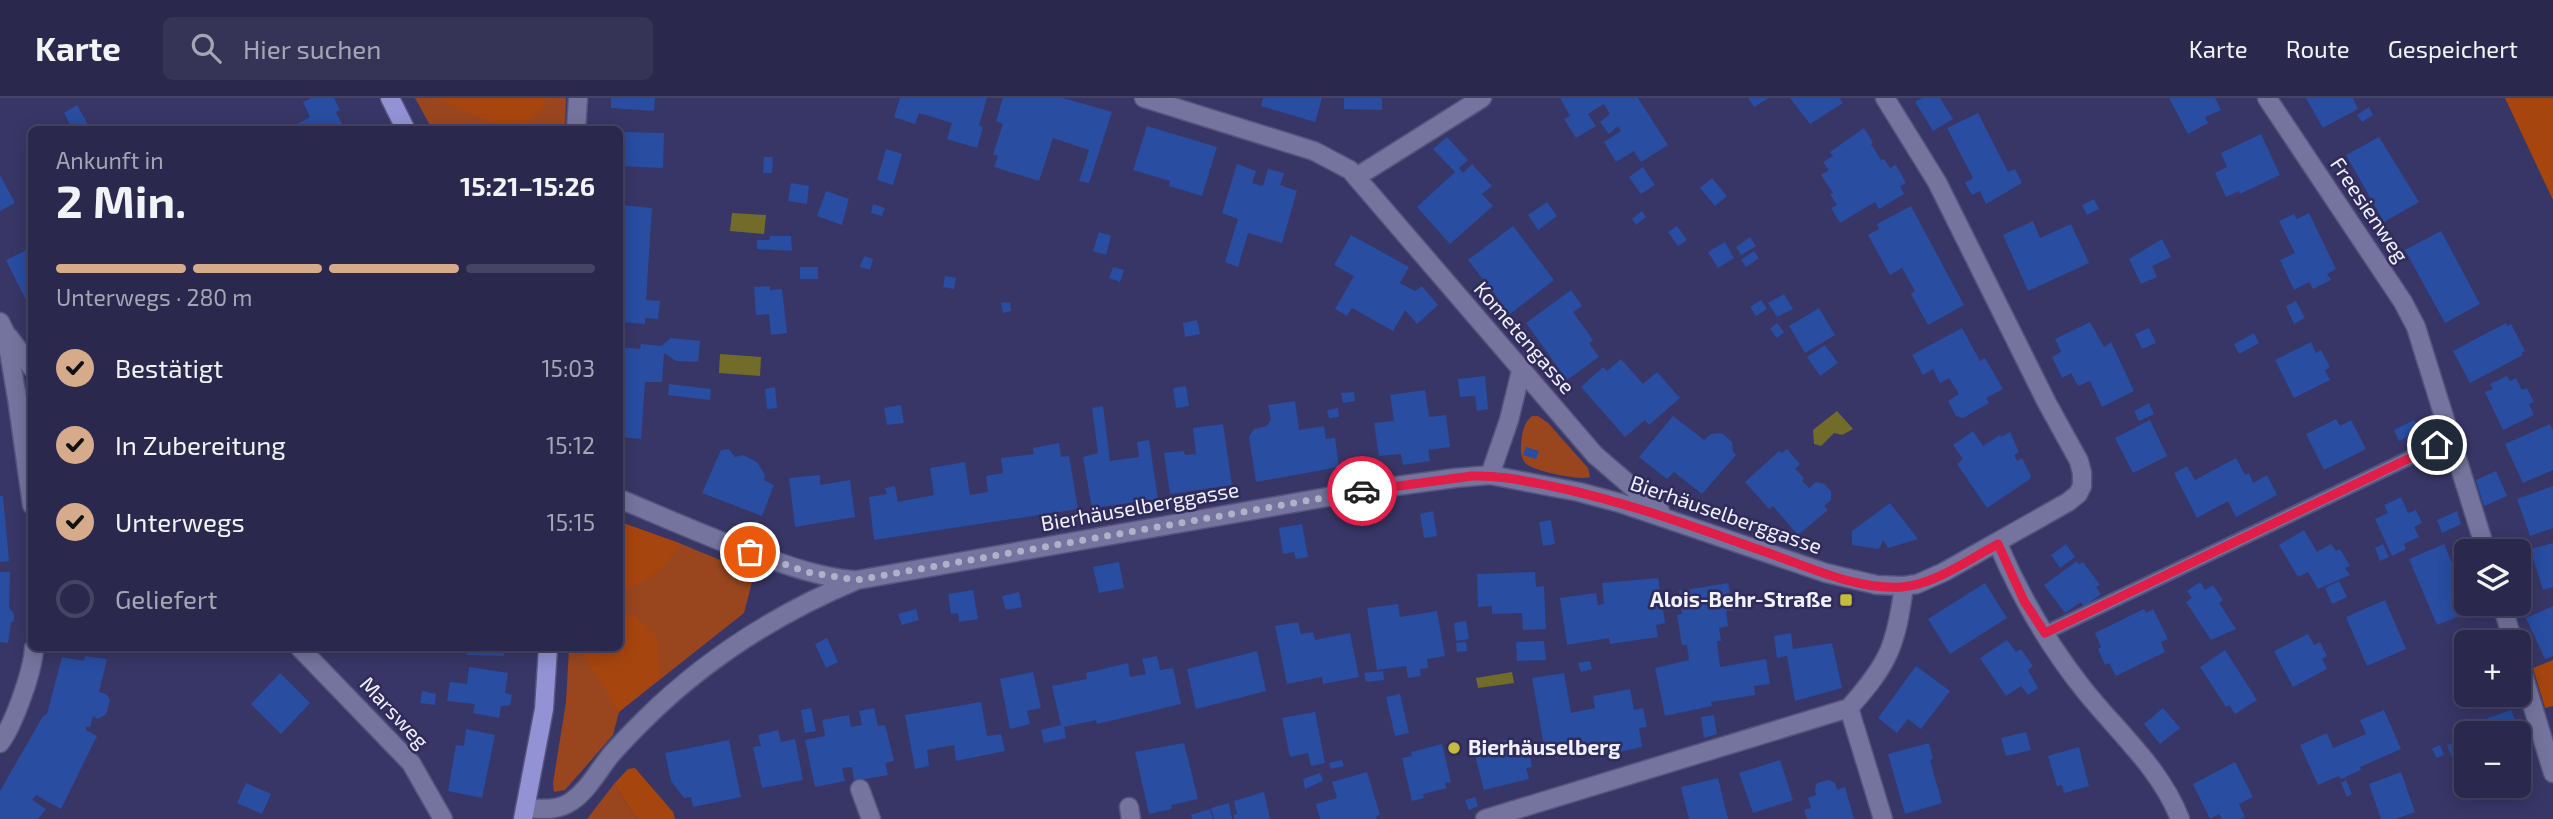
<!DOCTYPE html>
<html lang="de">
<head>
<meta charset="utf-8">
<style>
  body { margin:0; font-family:"Exo 2",sans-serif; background:#363456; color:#f1f3f6; height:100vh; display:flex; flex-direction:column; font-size:26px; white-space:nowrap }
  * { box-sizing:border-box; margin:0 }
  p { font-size:23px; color:#a5a6b5 }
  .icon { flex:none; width:38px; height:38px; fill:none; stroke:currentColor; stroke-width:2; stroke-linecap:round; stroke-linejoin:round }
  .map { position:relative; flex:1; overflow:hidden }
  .sheet { position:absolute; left:28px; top:28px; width:595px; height:525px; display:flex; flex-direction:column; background:#2a284c; border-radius:10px; box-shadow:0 4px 18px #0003,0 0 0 2px #464464 }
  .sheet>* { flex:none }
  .controls { position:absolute; left:2454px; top:441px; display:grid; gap:14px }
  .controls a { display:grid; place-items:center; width:77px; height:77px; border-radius:10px; background:#2a284c; box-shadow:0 4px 18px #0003,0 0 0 2px #464464; font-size:35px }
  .pin { position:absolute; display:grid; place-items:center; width:60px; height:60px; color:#fff; margin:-30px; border:4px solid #fff; border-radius:50%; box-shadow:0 2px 7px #0007 }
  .courier { position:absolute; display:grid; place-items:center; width:70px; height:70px; margin:-35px; border:5px solid #e11d48; border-radius:50%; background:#fff; color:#222; box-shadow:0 2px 9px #0007 }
  .overview em { font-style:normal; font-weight:700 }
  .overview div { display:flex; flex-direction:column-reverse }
  .overview { display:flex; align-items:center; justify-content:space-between; height:119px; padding:0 28px }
  h1 { font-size:46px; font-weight:700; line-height:52px }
  .bar { display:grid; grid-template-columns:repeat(4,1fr); gap:10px 7px; align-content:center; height:84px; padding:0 28px }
  .bar i { height:9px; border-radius:5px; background:#464464 }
  .bar .on { background:#d6ab8b }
  .bar p { grid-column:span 4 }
  ol { padding:0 28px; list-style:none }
  li { display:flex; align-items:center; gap:21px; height:77px }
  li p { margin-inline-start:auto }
  li .icon { padding:7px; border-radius:50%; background:#d6ab8b; color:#111; stroke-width:4 }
  li:last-child { color:#a5a6b5 }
  li i { width:38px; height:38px; border:4px solid #464464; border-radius:50% }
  header { display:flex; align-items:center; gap:42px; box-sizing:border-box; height:98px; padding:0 35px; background:#2a284c; border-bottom:2px solid #464464 }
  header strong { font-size:33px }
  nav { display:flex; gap:38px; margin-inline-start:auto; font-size:24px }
  .search { width:490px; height:63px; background:#363456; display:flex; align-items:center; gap:18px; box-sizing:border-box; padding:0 24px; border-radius:10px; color:#a5a6b5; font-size:26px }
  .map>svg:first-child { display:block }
</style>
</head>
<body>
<header>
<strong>Karte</strong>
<div class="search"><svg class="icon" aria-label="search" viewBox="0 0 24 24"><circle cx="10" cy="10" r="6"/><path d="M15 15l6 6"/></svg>Hier suchen</div>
<nav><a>Karte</a><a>Route</a><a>Gespeichert</a></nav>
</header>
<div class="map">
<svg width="2553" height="721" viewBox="0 0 2553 721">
  <rect width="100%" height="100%" fill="#383666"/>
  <path fill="#99461f" d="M415,0h151l-1,31h-133z
    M1532,318h6l10,7 40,45 2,9c-10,4 -57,-6 -65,-14 -6,-8 -4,-18 -3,-27 2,-9 3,-14 10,-20z
    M620,424l59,21 75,31 -10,39 -125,99 -6,23 -48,55 -11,2 -1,-9 13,-81 3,-54h51z
    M614,686l23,35h-50z"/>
  <path fill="#a7450f" d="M435,0h111l-3,10 -24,21 -10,1z
    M2505,0h48v102z
    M620,424l59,21c-11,27 -35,38 -59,49z
    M634,517l23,21 2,41 -40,35 -39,-64h40v-32z
    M2553,562v46l-8,2 -12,-40z
    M635,670l38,44 2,7h-38l-23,-35 14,-15z"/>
  <path fill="#726c2b" d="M732,115l34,2 -2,19 -34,-3z
    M720,256l41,3 -1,19 -41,-3z
    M1837,313l16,18 -11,6 -8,-2 -13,13 -7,-2 -1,-14z
    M1512,574l2,11 -36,5 -2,-10z"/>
  <path fill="#284da1" d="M311,0h23l6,12 -4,2 9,18h-59l24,-13 -7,-15z
    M611,0h44l-1,13 -43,-3z
    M900,0h87l-8,27 4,2 -6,21 -30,-9 5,-16 -33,-10 -4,11 -21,-7z
    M1003,0h60l49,14 -23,71 -10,-2 10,-31 -36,-12 -14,43 -45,-14 4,-11 -5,-2 10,-30 -7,-3z
    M1263,0h59l-7,24 -54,-16z
    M1344,0h38v12l-38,-1z
    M1560,0h78l30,47 -27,17 -7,-11 -18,11 -12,-20 17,-11 -3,-5 -9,8 -9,-12 10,-8 -6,-10 -16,10 8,12 -20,12 -12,-19 6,-3z
    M1748,0h21l-15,9z
    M1790,0h49l4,5 -33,21z
    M1922,0h18l13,21 -20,12 -18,-29z
    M2169,0h46l6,12 -16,7 3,6 -20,11z
    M2306,0h47l5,11 -35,19z
    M77,7l14,25h-18l-9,-17z
    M2369,9l4,8 -11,7 -5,-7z
    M1978,15l30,59 7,-3 7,14 -36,21 -6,-13 -8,4 -7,-12 8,-5 -26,-50z
    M1147,28l70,21 -15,49 -33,-10 1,-5 -37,-11z
    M1864,30l9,14 -2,2 10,16 3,-1 6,9 6,-3 10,18 -6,3 4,8 -25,15 -4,-7 -35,21 -9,-15 6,-3 -7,-11 3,-1 -12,-18 8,-5 -6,-8 10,-6 -3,-4z
    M620,34l44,1 -1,35 -43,-2z
    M2261,36l19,41 -40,19 -1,-3 -13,6 -11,-24 12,-6 -6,-14z
    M1447,39l21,23 -9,8 4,5 9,-9 20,22 -10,8 11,12 -43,38 -33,-37 38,-35 -22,-23z
    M2379,39l40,65 -35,20 -38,-67z
    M886,51l16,5 -9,31 -16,-5z
    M764,59h9l-1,16h-9z
    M1237,66l19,7 -4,12 11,3 5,-17 16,4 -4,12 17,6 -15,52 -34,-10 -10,34 -13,-5 13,-43 -16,-6z
    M1643,69l12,18 -14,9 -12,-17z
    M0,77l15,28 -15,8z
    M1712,80l15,18 -12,10 -15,-18z
    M791,85l18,3 -2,18 -19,-3z
    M826,93l23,8 -7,26 -25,-9z
    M2094,101l5,10 -12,6 -5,-10z
    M1547,104l10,14 -19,14 -10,-15z
    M873,106l12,4 -3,8 -11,-3z
    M620,107l32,3 -6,92 14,1 -2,18 -13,-1v6l-25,-2z
    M1911,108l53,99 -36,20 -17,-31 4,-3 -13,-23 -12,7 -22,-40 11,-6 -2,-5z
    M1642,113l4,6 -10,8 -4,-6z
    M2309,115l27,56 -9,5 4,6 -18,9 -4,-7 -15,8 -14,-30 15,-7 -16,-32 15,-7 3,5z
    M2033,123l7,17 31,-14 18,39 -61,28 -25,-56z
    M1513,128l41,54 -44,34 -42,-54z
    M1677,128l10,14 -9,6 -10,-14z
    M2441,133l39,73 -35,19 -40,-73z
    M1099,134l12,4 -5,19 -13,-4z
    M1351,137l58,32 -9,16 15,8 7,-5 16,19 -21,19 -12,-14 -12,21 -41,-23 -5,8 -12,-7 19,-33 -20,-11z
    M770,138h21l1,15 -35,-2v-9h12z
    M1750,139l6,9 -15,9 -5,-8z
    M2162,141l9,18 -19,9 5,11 -16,7 -12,-25z
    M1725,144l9,16 -16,10 -10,-16z
    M29,151l3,5v49l-4,1 -22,-44z
    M1754,153l5,7 -13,9 -5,-7z
    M864,158l9,3 -3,11 -10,-3z
    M800,169h18v12h-18z
    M1113,169l11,3 -4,12 -11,-4z
    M945,178l11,2 -2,11 -11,-2z
    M770,188v4l12,-1 5,44 -16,2 -2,-21 -13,1 -2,-28z
    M1571,192l11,16 -9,6 20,28 -4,3 10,14 -32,23 -41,-57z
    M1784,196l9,15 -16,8 -9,-14z
    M1761,202l6,9 -11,7 -6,-9z
    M2296,203l9,17 -11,6 -8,-18z
    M1010,204l1,9 -8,2 -2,-10z
    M1819,210l16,27 -30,18 -16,-27z
    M1197,222l3,14 -15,3 -2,-14z
    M2090,224l14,25 7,-5 23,49 -32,16 -12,-26 -12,5 -7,-13 -9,5 -10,-21 9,-5 -6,-13z
    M1777,225l7,9 -7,6 -7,-9z
    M2506,225l1,3 4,-2 14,27 -4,2 2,2 -53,28 -17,-32z
    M1962,230l18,33 5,-3 18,31 -17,9 3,5 -26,15 -7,-2 -8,-15 11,-7 -10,-16 -9,5 -7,-14 -10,6 -11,-20z
    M2149,230l7,15 -14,6 -7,-15z
    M2254,235l5,10 -20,11 -5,-10z
    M671,240l29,3 -2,21 -22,-1 -12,-8 -2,29h-17l-4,57 -21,-2v-90l20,2 1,-5 20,2z
    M2311,244l5,11 5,-3 9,17 -5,3 5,10 -36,18 -19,-38z
    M1825,247l13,18 -18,13 -13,-19z
    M1621,261l22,25 14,-12 23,26 -31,27 -4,-5 -20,17 -44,-50 22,-20 4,4z
    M1485,278l3,33 -11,2 -2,-15 -15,1 -2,-18z
    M2507,278l3,5 6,-3 6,12 5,-2 7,14 -5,2 5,11 -31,15 -18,-38 8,-3 -3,-5z
    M669,286l42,5 -1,11 -42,-5z
    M1186,288l3,20 -13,2 -3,-20z
    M775,289l2,21 -10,1 -2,-20z
    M1425,292l4,27 17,-2 4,32 -22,3 2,11 -27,4 -2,-11 -22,2 -5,-33 20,-2 -4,-26z
    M1354,294l1,9 -12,2 -2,-10z
    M1295,303l4,29 25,-4 2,13 9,-1 4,29 -83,15 -7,-45 5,-8 13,-3 4,-7 -3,-14z
    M2149,305l5,11 -15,7 -5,-10z
    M901,307l3,18 -17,2 -3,-17z
    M1103,308l7,55 29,-4 -2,-15 12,-2 9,59 -66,9 -9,-51 15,-4 -6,-45z
    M1338,310l1,9 -10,1 -2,-8z
    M1673,318l31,24 7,-6 7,-1 5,1 9,8 1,10 3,3 -34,39 -28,-22 -7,7 -28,-22z
    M2336,321l4,7 11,-6 15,29 -42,21 -18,-36z
    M2150,322l17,36 -34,17 -18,-35z
    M2414,322l6,11 -21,10 -5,-11z
    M1223,326l9,61 -62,9 -6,-41 20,-2 1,4 11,-1 -3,-26z
    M2550,326l3,6v40l-30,13 -18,-39z
    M1973,333l10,15 17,-11 1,2 9,-5 9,20 -5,3 3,6 5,-3 9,18 -1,3 -43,29 -30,-44 6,-5 -10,-14z
    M1059,345l2,14 8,-1 9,53 -204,31 -5,-43 18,-3 -2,-6 10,-2 3,16 36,-7 -4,-27 35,-6 5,33 18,-3 -2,-16 17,-3 -2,-15 33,-4 -1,-6z
    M1526,349l13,4 -3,8 -13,-4z
    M729,351l6,8 8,-2 14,7 8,13 -1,5 10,5 -12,31 -60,-23 19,-43z
    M1787,351l13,15 -5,5 9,9 -2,3 7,7 7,-6 8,2 7,7v9l-7,6 4,4 -30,25 -25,-29 -4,3 -24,-27 34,-31 3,2z
    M2236,360l9,17 4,-2 4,10 14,-8 10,20 -41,22 -8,-16 -31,17 -23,-45 13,-7 8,14z
    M2496,373l11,25 -23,10 -8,-26z
    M820,377v10l30,-5 5,37 -60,10 -6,-49z
    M2553,388v42l-23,8 -13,-37z
    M0,398h3l6,65 -9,1z
    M2401,399l7,16 8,-3 6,13 -8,4 5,10 -15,7 2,5 -14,7 -17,-37 13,-6 -4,-8z
    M1890,405l28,36 -30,9 -5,-8 -4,9 -27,-4v-14z
    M1433,413l4,25 -13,2 -4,-24z
    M2457,413l4,13 -19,9 -5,-13z
    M1551,422l4,24 -12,2 -4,-24z
    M1302,426l6,33 -12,2 -2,-7 -11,2 -4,-26z
    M2304,432l13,22 14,-8 5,7 4,-2 10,17 -5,2 5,7 -32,14 -10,-17 -10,5 -19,-32z
    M2553,445v44l-10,3 -12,-38v-3z
    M2066,446l9,13 -15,11 -9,-13z
    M2383,446l6,13 -9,4 -5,-13z
    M2444,446l14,33 5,-2 3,7v22h9l2,5 -40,16 -28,-66z
    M2077,463l2,3 4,-2 17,23 -4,2 5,7 -17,13 -3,-5 -16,11 -21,-28z
    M1119,464l5,26 -25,5 -6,-26z
    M0,474h10l-1,35 5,7v7l-3,2 -3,20 -8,-1z
    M1535,474l1,15 8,-1 2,43 -23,1 -1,-17 -30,1v-8l-14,1 -1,-33z
    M1658,480l7,45 -9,2 2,12 -48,7 -1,-6 -42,7 -7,-47 36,-5 2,12 6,-1 -2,-21z
    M2339,483l8,16 -15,7 -7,-16z
    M2200,484l5,8 8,-5 10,15 -4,3 17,26 -25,11 -25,-38 6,-4 -5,-7z
    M1728,485l5,27 -7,1 2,15 -9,2 2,13h-4l3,26 46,-8 4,25 -16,2 1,9 -44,7 1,4 -47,10 -10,-48 34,-8 -2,-15h-5l-5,-30 5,-1 -3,-23z
    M1985,485l22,35 -57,36 -22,-35z
    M973,492l5,29 -19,3 -1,-9 -7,1 -3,-20z
    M1019,494l3,15 -16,3 -4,-14z
    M2385,502l21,49 -39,17 -21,-49z
    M1398,506l2,13 37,-6 8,45 -18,3 1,9 -8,1 1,7 -13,2 -2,-12 -29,4 -10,-62z
    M2553,508v50l-8,3 -19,-41z
    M916,511l3,11 -17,5 -4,-11z
    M2144,511l2,4 7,-4 15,30 -7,3 4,10 -49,24 -7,-13 -4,2 -7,-16 3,-2 -6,-14z
    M1466,523l3,18 -13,2 -2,-18z
    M1298,524l3,12 12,-2 2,8 35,-7 9,44 -36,7 -1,-7 -35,7 -12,-58z
    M1791,535l2,16 39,-6 10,45 -47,13 -8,-45 -10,2 -3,-22z
    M2308,536l6,11 6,-3 7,14 -5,3 5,10 -34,18 -19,-36z
    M827,540l11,24 -12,6 -11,-24z
    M2007,542l9,12 5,-3 12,17 -5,4 10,18 -10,7 -7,-9 -15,10 -26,-38z
    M1544,543l2,19 -29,1 -1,-19z
    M1466,544l1,9 -10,1 -1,-9z
    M467,550h37v8l-37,-1z
    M2225,552l32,50 -22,14 -6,-9 -3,2 -26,-40z
    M1257,553l9,40 -70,18 -9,-40z
    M85,558l22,3 -8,33 7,2 4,6 -4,14 -8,5 -5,-3 -3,11 -4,-1v4l11,6 -36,73 -25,-14 -4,5 14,9 -8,10h-38v-28l43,-75 4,-2 15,-57 22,4z
    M1157,558l3,14 13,-2 8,36 -84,20 -1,-4 -32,7 2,11 -22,5 -3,-13 20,-5 -9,-39 35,-7 -1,-6 42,-10 2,14 16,-3 -4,-15z
    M1590,563l2,8 -11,3 -3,-9z
    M1916,568l34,25 -29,38 -13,-10 -11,14 -19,-15z
    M469,569l39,6 -3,20 7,2 -2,10 -9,1 -2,12 -26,-5 2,-9 -28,-3 3,-19 17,2z
    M1383,573l1,9 -18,2 -2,-9z
    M1033,574l8,36 -14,3 3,13 -20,5 -10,-50z
    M280,575l30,30 -29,31 -30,-30z
    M1564,575l7,40 24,-5 -2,-12 37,-7 4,21 9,-2 4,19 -8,1 3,19 -46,10 -3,-12 -48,7 -13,-74z
    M422,593l14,3 -1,11 -15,-2z
    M1400,596l9,39 -14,3 -9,-39z
    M981,604l6,34 14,-2 4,17 -49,10 -2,-16 -27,5 2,16 -14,3 -10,-54z
    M811,610l5,23 -11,2 -4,-23z
    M874,610l4,18 7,-1 9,36 -9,2 3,12 -34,6 -2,-14 -10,1 3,13 -30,6 -10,-47 20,-4 -3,-16 27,-5 2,12 11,-2 -3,-14z
    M2163,610l17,20 -20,16 -16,-20z
    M2384,612l17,39 -41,18 1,3 -20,9 -2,-3 -21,9 -18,-40 27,-12 6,15 33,-14 -6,-14z
    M2511,612l9,23h-42l-3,-10z
    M1315,614l10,51 -14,3 -3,-13 -18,4 -8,-39z
    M1714,617l3,19 -13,4 -3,-21z
    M466,631l29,6 -13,63 -34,-7 8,-46 8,1z
    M778,632l3,12 14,-3 8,41 -41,8 -9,-41 8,-1 -3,-11z
    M2026,634l5,18 -25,6 -5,-18z
    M1515,640l2,6h3l4,14 6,-1 2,10 -6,1 3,11 -45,11 -9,-35 18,-5 -1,-7z
    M2466,640v48h41l-38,15 -22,-56z
    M729,642l12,57 -48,10 -2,-10 -7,1 -13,-17 -6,-28z
    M1184,645l14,56 -27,6 1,4 -23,5 -14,-62z
    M1929,645l4,16 -3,1 12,43 -37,11 -17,-60z
    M1442,646l9,38 -6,1 2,5 -24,6 1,4 -12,3 -10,-43 10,-2 -1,-4z
    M2440,647l4,10 -7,3 -5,-9z
    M2079,649l10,39 -25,7 -2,-8 -5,1 -9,-30z
    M1342,662l2,6 -13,3 -2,-6z
    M1780,662l13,40 -40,13 -14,-40z
    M2235,664l18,35 -14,7 6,13 -5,2h-18l-3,-5 -9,5 -17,-35z
    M1367,674l13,43 -4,1 1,3h-57l-4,-15 21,-6 -5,-16z
    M2401,674l14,40 -19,7h-15l-12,-35z
    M1320,675l3,8 -18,8 -2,-10z
    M1718,680l10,41h-39l-8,-32z
    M1829,682l6,3 2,7 8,-3 9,32h-47l-3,-9 7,-2 -3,-10 8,-3 -1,-6 2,-6z
    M2346,682l6,14 -5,3 -6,-14z
    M246,685l25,11 -9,20 -25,-11z
    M1264,694l6,27h-36l-1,-4 4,-1 -3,-13z
    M1475,699l3,9 -9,4 -4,-10z
    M1229,705l3,16h-18l-3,-11z
    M1210,711l3,10h-21l-1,-4z"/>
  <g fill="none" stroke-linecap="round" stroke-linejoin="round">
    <g stroke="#55547e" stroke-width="16">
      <path id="lane" d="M2045,535l406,-195"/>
    </g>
    <g stroke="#55547e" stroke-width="21">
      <path id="street" d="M1144,0l170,53 36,19 245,285 65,56
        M2267,0l136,204 13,25 70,224
        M576,32l2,-32
        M1358,78l124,-78
        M0,224l6,12 11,64 15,107
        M9,239l23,31
        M1490,377l19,-55 12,-49
        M620,401c43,18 86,37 129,53 35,12 68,25 104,28
        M1998,446c22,52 51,102 87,147 33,41 76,78 95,128
        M2502,506l11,38
        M300,550l111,115 32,56
        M2518,560l35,115
        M1849,610l34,111
        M0,645c14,-19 33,-72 34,-95
        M860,691l11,30
        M1129,709l2,12
        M525,710c17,1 33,3 47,-7 16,-11 26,-30 38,-45 10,-12 22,-24 33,-35 61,-61 135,-108 214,-141l510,-90 88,-12 35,-3 89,17 41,11 206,70 51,12 27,1 13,-2 27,-12 124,-70 10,-8 4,-8v-13l-3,-12 -32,-58 -110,-221 -52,-84
        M1485,721l364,-111c40,-45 47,-62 55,-122"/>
    </g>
    <g stroke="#55547e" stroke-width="21">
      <path id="secondary" d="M390,0l16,32
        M523,721l21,-110 4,-61"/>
    </g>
    <use href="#lane" stroke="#74749e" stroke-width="12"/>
    <use href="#street" stroke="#74749e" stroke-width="18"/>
    <use href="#secondary" stroke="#9292d4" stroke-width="18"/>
  </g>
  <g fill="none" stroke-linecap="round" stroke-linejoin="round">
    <path stroke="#b0b0c8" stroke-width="7" stroke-dasharray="0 12.6" d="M750,454l57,20 50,8 505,-89"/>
    <path stroke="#e11d48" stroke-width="9" d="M1362,393l110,-15c27,-1 53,5 79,10 77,16 149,43 223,69 39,14 85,35 128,32 34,-3 67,-28 96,-43l26,57 21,32 392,-188"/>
  </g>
  <g fill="#c7bb3b" stroke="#2f2b5b" stroke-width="2.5">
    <rect x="1839" y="495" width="14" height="14" rx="3.5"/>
    <circle cx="1454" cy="650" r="7"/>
  </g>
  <g text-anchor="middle" stroke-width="5" stroke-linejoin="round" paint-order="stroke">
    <g font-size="21" fill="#f0f1fd" stroke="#2f2b5b">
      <text transform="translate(2369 112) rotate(56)" y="7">Freesienweg</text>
      <text transform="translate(1524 240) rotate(49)" y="7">Kometengasse</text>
      <text transform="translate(1140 409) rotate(-10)" y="7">Bierhäuselberggasse</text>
      <text transform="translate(1726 417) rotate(19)" y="7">Bierhäuselberggasse</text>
      <text transform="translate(394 615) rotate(47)" y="7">Marsweg</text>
    </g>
    <g font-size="21" font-weight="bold" fill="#f0f1fd" stroke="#2f2b5b" text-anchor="end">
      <text x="1832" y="509">Alois-Behr-Straße</text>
      <text x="1468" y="657" text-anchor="start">Bierhäuselberg</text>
    </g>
  </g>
</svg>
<div class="controls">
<a><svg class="icon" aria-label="layers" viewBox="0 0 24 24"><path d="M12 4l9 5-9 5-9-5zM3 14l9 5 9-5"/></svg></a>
<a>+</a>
<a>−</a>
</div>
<div class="pin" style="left:750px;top:454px;background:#ea580c"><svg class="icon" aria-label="bag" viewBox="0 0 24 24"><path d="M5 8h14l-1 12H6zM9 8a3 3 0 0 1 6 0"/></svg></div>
<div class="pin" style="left:2437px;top:347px;background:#1f2937"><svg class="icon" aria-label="home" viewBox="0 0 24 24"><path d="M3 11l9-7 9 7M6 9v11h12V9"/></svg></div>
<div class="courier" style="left:1362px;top:393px"><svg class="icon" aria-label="car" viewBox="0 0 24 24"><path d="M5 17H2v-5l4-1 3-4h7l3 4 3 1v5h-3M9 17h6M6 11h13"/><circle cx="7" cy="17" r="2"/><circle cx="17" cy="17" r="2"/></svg></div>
<section class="sheet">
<div class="overview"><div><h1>2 Min.</h1><p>Ankunft in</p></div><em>15:21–15:26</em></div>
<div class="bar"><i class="on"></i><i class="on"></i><i class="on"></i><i></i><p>Unterwegs · 280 m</p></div>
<ol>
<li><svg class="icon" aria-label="check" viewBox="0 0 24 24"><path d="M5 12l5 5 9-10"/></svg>Bestätigt<p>15:03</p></li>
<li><svg class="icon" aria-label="check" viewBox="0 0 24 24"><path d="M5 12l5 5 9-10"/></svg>In Zubereitung<p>15:12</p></li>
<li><svg class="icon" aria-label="check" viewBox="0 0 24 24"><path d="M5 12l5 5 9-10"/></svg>Unterwegs<p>15:15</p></li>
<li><i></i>Geliefert</li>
</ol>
</section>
</div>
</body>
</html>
